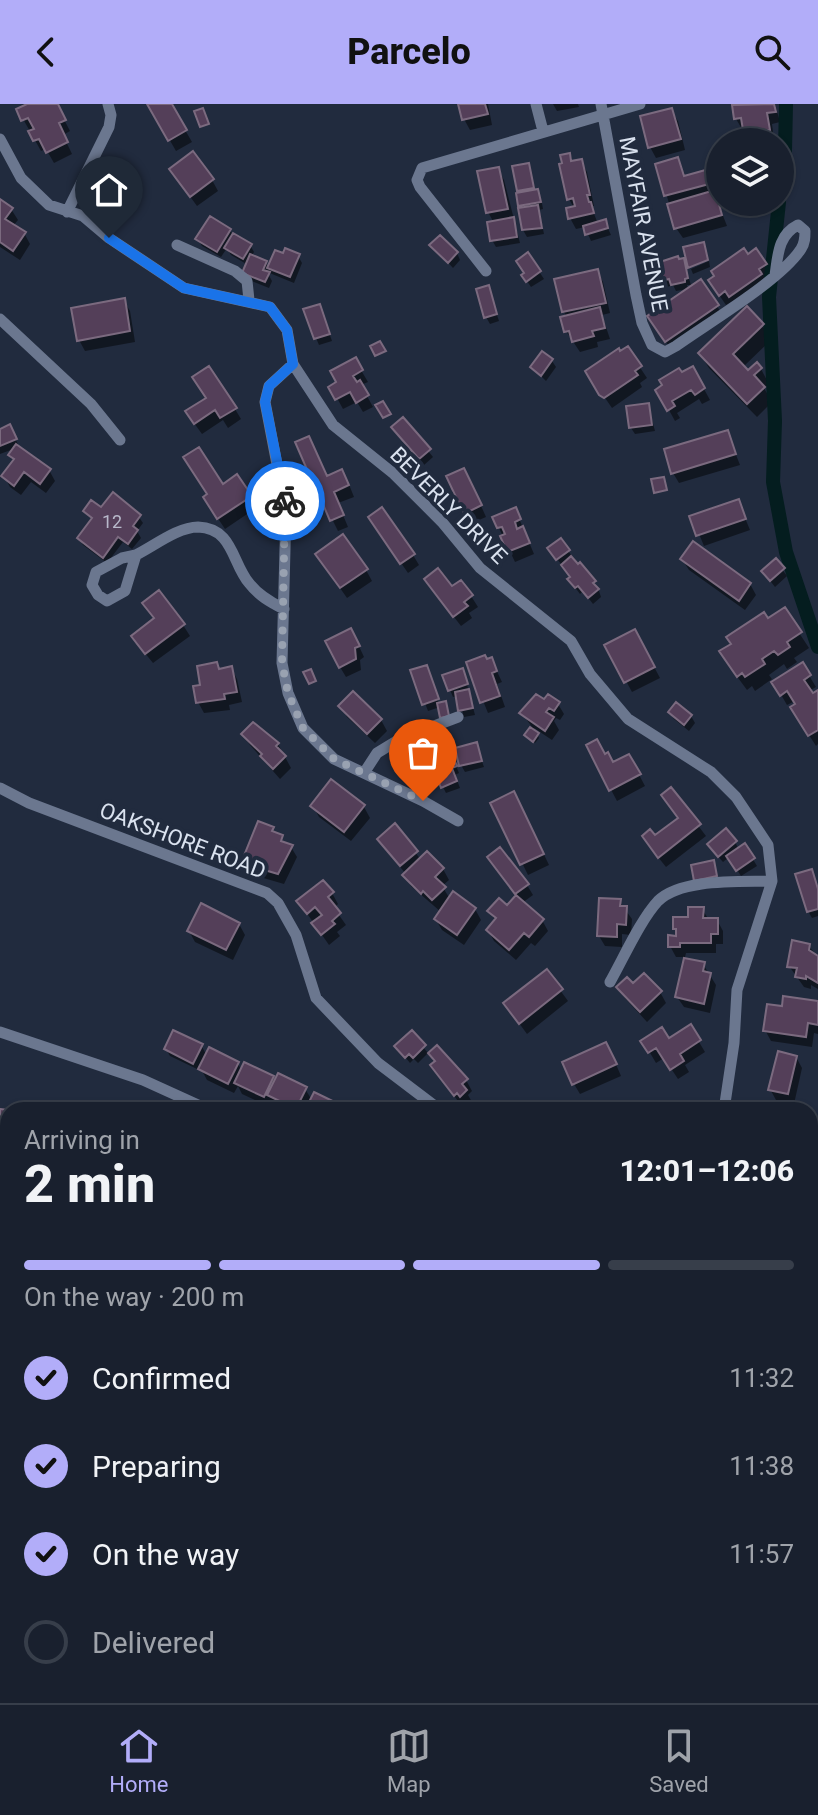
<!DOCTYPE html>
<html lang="en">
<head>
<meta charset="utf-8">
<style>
  body { margin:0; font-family:Roboto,sans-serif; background:#262d3a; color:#f1f3f6; height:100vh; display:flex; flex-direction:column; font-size:30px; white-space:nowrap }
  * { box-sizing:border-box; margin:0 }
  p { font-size:26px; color:#9fa3aa }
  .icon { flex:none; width:44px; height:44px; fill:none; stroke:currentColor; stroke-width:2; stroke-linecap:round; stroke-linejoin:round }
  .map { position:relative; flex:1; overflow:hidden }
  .panel { position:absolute; left:0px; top:998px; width:818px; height:602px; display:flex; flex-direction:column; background:#19202e; border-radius:24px 24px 0 0; box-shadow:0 2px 6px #0004,0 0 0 2px #373e4a }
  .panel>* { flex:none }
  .tools { position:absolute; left:706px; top:24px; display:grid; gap:16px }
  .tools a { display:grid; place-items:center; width:88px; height:88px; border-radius:50%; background:#19202e; box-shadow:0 2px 6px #0004,0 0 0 2px #373e4a; font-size:40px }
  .pin { position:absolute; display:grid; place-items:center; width:68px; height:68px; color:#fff; margin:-82px -34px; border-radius:50% 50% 50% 0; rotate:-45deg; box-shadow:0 0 8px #0007 }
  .pin .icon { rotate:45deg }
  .courier { position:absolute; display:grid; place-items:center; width:80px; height:80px; margin:-40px; border:6px solid #1a73e8; border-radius:50%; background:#fff; color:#222; box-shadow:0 2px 10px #0007 }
  .head em { font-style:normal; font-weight:800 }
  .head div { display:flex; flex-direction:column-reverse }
  .head { display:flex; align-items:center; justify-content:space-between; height:136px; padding:0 24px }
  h1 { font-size:52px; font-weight:800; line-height:60px }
  .bar { display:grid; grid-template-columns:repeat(4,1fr); gap:12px 8px; align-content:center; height:96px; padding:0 24px }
  .bar i { height:10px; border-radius:6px; background:#373e4a }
  .bar .on { background:#b2adf9 }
  .bar p { grid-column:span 4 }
  ol { padding:0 24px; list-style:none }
  li { display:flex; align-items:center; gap:24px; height:88px }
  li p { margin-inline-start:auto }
  li .icon { padding:8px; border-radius:50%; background:#b2adf9; color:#111; stroke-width:4 }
  li:last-child { color:#9fa3aa }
  li i { width:44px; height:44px; border:4px solid #373e4a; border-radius:50% }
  header { display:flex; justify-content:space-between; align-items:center; height:104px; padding:0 24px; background:#b2adf9; color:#111; font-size:36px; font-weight:800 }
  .menu { display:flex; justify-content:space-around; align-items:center; height:112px; border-top:2px solid #373e4a; background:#19202e; font-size:22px; color:#9fa3aa }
  .menu a { display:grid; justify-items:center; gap:4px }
  .menu .on { color:#b2adf9 }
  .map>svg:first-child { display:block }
</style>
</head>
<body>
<header><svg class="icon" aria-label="back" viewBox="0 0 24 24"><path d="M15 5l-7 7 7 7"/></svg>Parcelo<svg class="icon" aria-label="search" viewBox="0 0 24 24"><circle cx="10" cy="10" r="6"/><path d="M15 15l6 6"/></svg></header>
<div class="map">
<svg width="818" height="1599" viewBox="0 0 818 1599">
  <rect width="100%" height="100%" fill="#212b3e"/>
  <path fill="#0007" d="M31,0h25l14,27 -7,4 9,19 -18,9 -8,-14 -5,2 -23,-41z
    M149,0h21l22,38 -16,9z
    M460,0h28l4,21 -22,5 -6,-11z
    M553,0h25l1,3 -22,4z
    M747,0h28l5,18 -8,2 2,16 -27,2 -2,-13h-3l-6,-10 -2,-13z
    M671,6l7,11 7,29 -29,8 -6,-11z
    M568,51l5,8 8,-2 6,11 7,34h-3l7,18 7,-2 6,13 -20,6 -6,-14 -9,2 -6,-11 4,-10 -5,-9z
    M677,56l9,17 22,-6 6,11 4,12 -3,1 12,31 -44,12 -7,-10 -18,-63z
    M528,61l8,26 5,7 2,11 -4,1 5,24 -17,3 -4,-7 -9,-62z
    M498,65l6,11 16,63 -24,4 -4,-7 2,-17 -6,-11z
    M178,76h34l6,11 -21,15z
    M0,98l11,7 7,11 -5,6 11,7 6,11 -10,16 -20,-13z
    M728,98h20l-17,4z
    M230,126l3,6 17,9 4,7 -3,5 15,6 3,5 29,-12 4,7 -8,20 -27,-11 5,9 -3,7 -20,-8 -1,-15 -17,-10 -4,-7 -6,9 -19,-11 -4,-7z
    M432,141l25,8 3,7 -7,8z
    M528,151l16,24 -13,8 -8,-12 3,-2z
    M683,156l8,25h-4l1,4 -12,2 -3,-6 -6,2 -4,-7 16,-19z
    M709,157l1,6 -17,7 -2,-5z
    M765,161l6,10 -35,31 -3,-5 -7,4 -9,-13z
    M597,167l6,11 7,31 -8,2 8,24 -13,3 1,5 -18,5 -14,-21 1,-13 -3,-6z
    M488,184l11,33 -9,3 -4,-7z
    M124,197l6,10 5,31 -50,9 -6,-11z
    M717,202l6,10 -51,35 -16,-24z
    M322,209l10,28 -13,4 -3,-7z
    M762,221l9,15 -28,27 5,6 13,-4 8,15 -5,4 8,14 -15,15 -48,-49 -9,-14z
    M627,244l20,30 -7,5 2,4 -30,21 -18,-26z
    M355,256l13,22 -7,3 12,22 -10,5 -6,-10 -14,7 -12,-22 8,-4z
    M552,257l4,6 -10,14 -14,-14z
    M693,265l17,31 -8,4 -3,-5 -22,14 3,5 -5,3 -17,-31z
    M208,295l27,10 6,10 -13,9 -5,-8 -21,14 -8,-11z
    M648,301l7,26 -20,3 -4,-6z
    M403,316l30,37 -9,8 -26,-31z
    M0,327l13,2 7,16 29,21 6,11 -9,12 -15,-11 -10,13 -11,-8 -6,-11 10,-14 -4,-7 6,-7 -16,6z
    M727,328l13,33 -61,18 -6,-10z
    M237,373l19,31 -31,21 -14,-21 -2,-13z
    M327,374l21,4 6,15 -16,6 10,24 -10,4 -12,-24 -8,4 -12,-25z
    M470,377l16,36 -14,6 -6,-10z
    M738,397l12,29 -46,16 -12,-29z
    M515,405l19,45 -19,8 -16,-34z
    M134,406l9,13 -6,8 4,7 -9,11 -9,-7 -16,21 -24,-18 -4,-6 14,-18 -8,-10z
    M377,424l36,27 6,10 -11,8z
    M568,447l30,37 3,9 -8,7 -10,-13 -3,3 -6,-8 -2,-8 -18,-23z
    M682,455l68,25 6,11 -11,15 -56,-40z
    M776,457l11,15 -12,11 -7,-9z
    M324,461l42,5 6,11 -25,17z
    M433,486l38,6 7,11 -9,6 3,5 -11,8z
    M145,500l38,21 7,11 -37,27 -13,-16 15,-27z
    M784,506l25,38 -15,10 3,4 -10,7 -3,-5 -15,11 5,7 28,-18 14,23 -7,4 3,5 6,-4v52l-2,2 -24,-38 6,-3 -3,-4 -8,4 -15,-26 -17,12 -3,-5 -5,4 -17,-23 37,-46z
    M635,527l25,47 -28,14 -25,-46z
    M357,538l7,15 -4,3 1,10 -15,7 -6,-10z
    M491,555l11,23 -5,2 8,23 -17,6 -20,-49z
    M216,560l4,6 11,-2 6,11 5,23 -13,3 1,5 -26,3 -6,-11 5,-16z
    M413,568l17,2 10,33 -12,4z
    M465,573l10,38 -11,2 -6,-21 -5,1 -3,-7z
    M545,598l13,2 6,10 -4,6 -4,-2 -2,3 5,9 -7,10 -18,-12 5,10 -4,5 -8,-8 5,-8 -10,-14z
    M341,602l40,14 6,11 -12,12 -28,-26z
    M670,609l21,3 4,7 -6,8 -15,-12z
    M243,631l35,9 13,24 -11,11 -30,-34z
    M476,641l8,22 -19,5 -4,-7z
    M588,642l25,19 16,-9 16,30 -28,15z
    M449,657l7,5 3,7 -4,2 5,13 -14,5 -3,-6z
    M331,678l33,25 6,11 -19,23 -32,-24 -6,-11z
    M671,686l35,46 -40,31 -16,-20 5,-9 24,-19 -16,-23z
    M493,700l27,1 29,60 -21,10z
    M395,722l26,34 22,9 6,11 -7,6 8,13 25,10 6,11 -17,25 -22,-15 -6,-10 5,-8 -30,-26 -5,-12 -20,-24 -6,-11z
    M272,725l14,16 5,2 6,10 -13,27 -34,-10 -7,-11z
    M735,738l4,8 6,-4 12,20 -16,10 -12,-19 -6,5 -10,-11z
    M496,764l31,17 6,10 -11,8 20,17 6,11 -13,15 -4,-3 -15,17 -22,-19 -6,-11 8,-8 -6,-11 17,-3 10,-12z
    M811,767l7,17v28l-6,2 -4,-7z
    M332,789l6,11 -4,4 12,17 -9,7 3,4 -11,9 -30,-43z
    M619,797l13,18 -1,16 -9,-1v13l-17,-1 -6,-10z
    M702,805l7,11h8l6,11v13h-7v9h-30l-1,4h-9l-6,-11 8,-8 -3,-10z
    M239,820l6,11 -12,25 -38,-18 -6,-11z
    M809,842l9,12v31l-7,-4v4l-7,-2 -15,-21z
    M703,860l13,21 -6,28 -26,-6 -7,-10z
    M546,867l22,30 -41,33 -22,-30z
    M633,882l27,6 6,11 -19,19 -22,-24 -7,-10z
    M818,899v31l-4,-1 -2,14 -41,-6 -6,-11 18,-22z
    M690,923l15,25 -20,13 4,7 -11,7 -14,-21 -8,5 -13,-22h25z
    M411,929l17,20 -10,10 -4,-4 -4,4 -13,-16z
    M201,941l6,11 31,8 4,7 31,6 3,5 29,7 7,11 30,7 1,3h-59l-8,-4 -3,-5 -3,6 -28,-13 -4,-8 -4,7 -27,-13 -8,-15 -2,4 -27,-13 -4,-7z
    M430,949l36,27 6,11 -4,4 4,7 -5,4 -3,-3 -3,2 -22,-29z
    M612,951l9,21 -41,18 -6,-10z
    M796,953l6,11 -8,36 -18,-4 -6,-11z
    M0,1007l8,1v57l-8,-1z
    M8,1076v47l-8,-1v-36l2,3z
    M810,1254l8,3v29l-8,-2z
    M810,1365l8,4v69l-3,-2 -4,8z
    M0,1439l8,2v43l-8,-3z
    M225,1592h13l-2,5z
    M584,1592h13l-1,7h-12z
    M625,1592h33l-3,7h-30z
    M663,1592h36l-3,7h-36z"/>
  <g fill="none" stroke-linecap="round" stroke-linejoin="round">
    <path stroke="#041d1f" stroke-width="14" d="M780,91l5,-45 1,-46
      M779,98l-10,95 6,124 -2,61 13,70 32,95
      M810,1046l8,-3"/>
  </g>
  <path fill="#543f59" stroke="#7b6a7f" stroke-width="2" d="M27,0h31l8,16 -7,3 9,19 -22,11 -7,-14 -6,2 -5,-10 6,-2 -6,-11 -7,3 -5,-12z
    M147,0h25l15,26 -19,11z
    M458,0h27l3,10 -26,6z
    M774,0l2,8 -9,1 3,17 -13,2 2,10h-14l-4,-24 -7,1 -2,-14z
    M203,4l6,16 -9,3 -6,-16z
    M672,4l9,31 -33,9 -8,-32z
    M193,47l21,28 -24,18 -21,-28z
    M570,49l1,8 11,-2 8,36h-3l2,7h2l3,11 -26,6 -2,-11 9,-2 -2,-8 -6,2 -8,-36 3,-1 -2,-8z
    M678,53l6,19 25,-7 4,14 -49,13 -9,-32z
    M529,59l5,25 -17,3 -5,-25z
    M499,63l9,42 -22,4 -9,-42z
    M538,85l3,13 -23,4 -2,-13z
    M715,86l7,25 -48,14 -7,-25z
    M0,95l13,9 -8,11 21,13 -13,19 -13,-9z
    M538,101l4,23 -20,2 -4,-22z
    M210,112l21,13 -14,23 -22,-13z
    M514,113l3,20 -27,4 -3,-19z
    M606,115l2,9 -23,7 -2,-9z
    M233,129l19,11 -9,15 -19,-11z
    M440,131l18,17 -10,11 -19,-18z
    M704,138l4,18 -20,8 -5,-21z
    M285,144l15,6 -10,23 -23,-9 8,-18 8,3z
    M744,144l4,6 8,-6 11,16 -8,5 3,5 -33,23 -4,-6 -6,5 -11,-16 6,-4 -3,-5z
    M528,148l13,19 -15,11 -5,-7 3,-2 -8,-12z
    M250,150l17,7 -4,9 7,2 -5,10 -23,-9z
    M678,152l1,3 5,-1 4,20 -3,1v3l-14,3 -2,-6 -8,2 -4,-18z
    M598,165l8,34 -44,9 -8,-33z
    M701,175l18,26 -54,37 -18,-26z
    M489,181l8,29 -13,4 -8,-29z
    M125,194l5,33 -53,10 -6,-33z
    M320,200l10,30 -16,5 -11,-30z
    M747,202l17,18 -31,30 15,16 9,-8 5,6 -8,7 11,12 -18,17 -49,-51z
    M600,203l5,21 -13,3 2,5 -22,6 -3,-11 -5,1 -4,-15z
    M380,237l6,10 -11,5 -5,-10z
    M628,242l14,20 -7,5 3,4 -34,23 -5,-3 -14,-24 34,-23 1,3z
    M542,247l11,8 -12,17 -11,-9z
    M356,253l7,13 -10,6 4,6 3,-2 9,15 -13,8 -6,-11 -15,8 -7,-13 8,-5 -6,-11z
    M209,262l28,42 -17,10 -5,-8 -21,14 -9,-13 21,-13 -14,-21z
    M693,262l12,22 -10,7 -4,-5 -19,11 3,5 -8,5 -12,-21 7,-5 -3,-5 20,-12 3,4z
    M383,297l8,13 -8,4 -8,-13z
    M649,299l3,22 -23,3 -3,-22z
    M403,313l28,32 -12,10 -28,-32z
    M10,320l7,15 -17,7v-17z
    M728,326l8,24 -65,20 -7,-25z
    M309,332l18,40 15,-7 7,16 -15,7 10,23 -14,6 -10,-24 -10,4 -7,-16 9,-4 -17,-39z
    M16,340l35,25 -11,15 -16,-12 -10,14 -13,-10 13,-17 -6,-4z
    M199,343l24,37 14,-10 15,22 -35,23 -14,-22 4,-3 -24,-37z
    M464,364l18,37 -18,9 -18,-38z
    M664,373l3,13 -13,3 -3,-14z
    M113,388l28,23 -8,11 5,4 -10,14 -10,-7 -15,21 -26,-20 15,-20 -9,-7 8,-11 10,7z
    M739,395l7,20 -50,17 -7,-20z
    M382,403l33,47 -15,10 -32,-47z
    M516,403l5,12 -6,3 2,7 6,-3 7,17 -23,9 -7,-16 5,-2 -3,-7 -5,1 -5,-11z
    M343,430l25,35 -28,19 -25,-34z
    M561,434l9,12 -14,10 -9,-12z
    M693,437l58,42 -12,18 -59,-42z
    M571,452l7,8 2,-2 16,19 -3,2 6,6 -11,9 -10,-12 -3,2 -8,-9 3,-2 -9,-12z
    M776,454l9,10 -15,13 -9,-10z
    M438,464l14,18 9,-6 12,15 -9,7 4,4 -15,11 -29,-38z
    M159,486l26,34 -40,30 -14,-18 23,-18 -12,-15z
    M785,503l17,25 -15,10 3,5 -12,8 -4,-4 -12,8 3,5 -20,13 -3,-4 -5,4 -18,-26 12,-7 -5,-7 38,-25 4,6z
    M351,524l9,18 -5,2 1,11 -17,9 -14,-27z
    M635,525l20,38 -31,16 -20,-38z
    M485,551l2,4 5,-2 5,14 -5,2 8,23 -20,7 -14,-41z
    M217,558l2,7 13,-3 5,26 -13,2 1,5 -29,4 -3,-17 7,-1 -3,-19z
    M803,558l8,13 -7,5 9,13 5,-3v40l-10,6 -18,-29 5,-3 -8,-13 -7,5 -9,-14z
    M427,561l12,34 -17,6 -12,-35z
    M463,564l5,16 -20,7 -6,-16z
    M311,565l5,12 -7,3 -6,-12z
    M469,585l4,19 -15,3 -3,-19z
    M353,587l29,28 -15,15 -29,-28z
    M536,590l8,5 4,-5 12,8 -6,9 -5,-3 -3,4 8,5 -9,14 -26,-18z
    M446,597l3,15 -9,2 -3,-15z
    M676,598l16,13 -8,10 -16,-13z
    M253,618l26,21 -3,3 10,10 -13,13 -13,-13 2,-2 -21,-20z
    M530,623l9,6 -6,9 -9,-7z
    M597,635l8,15 3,-2 5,10 16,-8 12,20 -32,17 -23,-46z
    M477,638l5,19 -23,5 -4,-18z
    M444,643l5,12 4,-2 4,9 -5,2 5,13 -16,7 -13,-34z
    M331,675l34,26 -21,27 -34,-26z
    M671,683l30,37 -43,34 -16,-22 8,-7 5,6 23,-17 -17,-23z
    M514,687l30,63 -24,11 -30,-62z
    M258,717l16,6 -2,4 11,4 -2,6 12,4 -15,29 -37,-11z
    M395,719l23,28 -18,15 -23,-27z
    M726,724l11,13 -19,16 -11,-13z
    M745,739l10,15 -19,13 -10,-15z
    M500,743l29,37 -14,10 -28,-37z
    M427,747l17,17 -9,9 11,10 -14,13 -9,-9 -2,3 -19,-19z
    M714,756l3,16 -23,5 -3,-16z
    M812,765l6,20v20l-11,3 -12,-38z
    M323,776l11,12 -6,5 13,16 -9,8 3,3 -14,11 -10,-12 11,-8 -7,-8 -8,7 -11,-13z
    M453,787l23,17 -19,27 -23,-16z
    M516,791l28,24 -15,18 -5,-4 -15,17 -23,-20 10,-12 -9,-7 12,-13 8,7z
    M599,794l22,1 -1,7h7l-1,19 -9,-1v13l-20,-1z
    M201,799l39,20 -14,27 -39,-19z
    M688,803h16l-1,11h15v16h-7v9h-31v4h-12v-12l8,1v-7h-3v-12h15z
    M792,836l18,4 -1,6 9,6v27l-12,-7v3l-11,-2 2,-9 -10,-1z
    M684,854l21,4 -2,9 8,2 -7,31 -29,-7z
    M547,865l16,20 -44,35 -16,-21z
    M644,869l18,18 -22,21 -24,-25 11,-10 6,6z
    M783,892l35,5v24l-10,-2 -2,14 -43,-6 4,-27 15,2z
    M691,920l10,16 -21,14 4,7 -14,9 -14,-22 -8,5 -8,-12 22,-14 7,11z
    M173,926l30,14 -10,20 -29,-15z
    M412,926l14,15 -13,13 -4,-4 -4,4 -11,-12z
    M606,938l11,22 -45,21 -10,-23z
    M437,941l31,34 -6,5 5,6 -7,7 -3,-4 -3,3 -24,-31 5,-4 -7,-8z
    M209,943l30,15 -11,22 -30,-15z
    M778,947l19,5 -9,38 -20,-4z
    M244,958l30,14 -10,21 -30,-14z
    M278,969l29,14 -11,22 -29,-14z
    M314,988l29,14 -2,4h-36z
    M0,1005l8,1v15l-4,-1 -3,20 6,1 -2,14h-5z
    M2,1073l6,1v39l-8,-1z
    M813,1097l5,2v16l-8,-3z
    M815,1154h3v36l-8,-2v-14z
    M810,1252l8,2v24l-8,-2z
    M814,1290l4,1v23h-6z
    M810,1363l8,4v49l-6,12 -2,-1z
    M0,1437l8,2v36l-8,-2z
    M62,1592h22l-3,7h-22z
    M602,1592h15l-1,7h-15z
    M623,1592h29l-3,7h-21l-7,-3z
    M660,1592h33l-3,7 -23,-2 -10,2z"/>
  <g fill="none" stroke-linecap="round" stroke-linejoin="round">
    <path stroke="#6b778f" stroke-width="11" d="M536,0l7,27
      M601,0l35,191 6,28 10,22 13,7 11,-6c32,-23 105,-66 125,-97 4,-6 4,-12 4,-18l-7,-6c-20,10 -20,30 -23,50
      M0,35l21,39 28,27 34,11 26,22 75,50 86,19 17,23 6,34 40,61 61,49 48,48 38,46 91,73 19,33 38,45 83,53 25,25 32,48 4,36 -35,109 -3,53 -10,67
      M67,108l42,-85 2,-12 -3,-11
      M177,141l58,26 12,10 2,19
      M486,167l-66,-84 -3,-7 5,-12 218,-64
      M0,215l91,85 29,36
      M293,260l-24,22 -4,16 21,109 -4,152 6,30 15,35 31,31 89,42 35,20
      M136,451l-14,3 -26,14 -4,13 6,10 9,6 18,-10 11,-36c18,-9 42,-28 62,-28 35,1 34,36 51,56 9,12 21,19 35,26
      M364,669l13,-20 23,-14 58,-22
      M0,684l29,15 238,90 11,10 18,32 20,63 62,65 62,47
      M610,878c13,-23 31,-63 48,-81 23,-23 82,-19 114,-20
      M0,928l143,48 66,30
      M810,1029l8,-2
      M810,1093l8,1
      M0,1162l8,1
      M810,1324h8
      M0,1336l8,9
      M138,1599l5,-7"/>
    <path stroke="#689c69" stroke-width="18" d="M810,1499l8,-12
      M739,1599l5,-7"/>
  </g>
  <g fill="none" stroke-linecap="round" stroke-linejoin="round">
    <path stroke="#99a2b1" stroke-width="8" stroke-dasharray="0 14.4" d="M285,397l-3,162 6,30 15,35 31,31 89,42"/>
    <path stroke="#1a73e8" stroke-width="10" d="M109,134l75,50 86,19 17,23 6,34 -24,22 -4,16 20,99"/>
  </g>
  <g text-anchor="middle" stroke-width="8" stroke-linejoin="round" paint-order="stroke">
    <g font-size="18" fill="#b8b9ca">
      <text x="112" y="424">12</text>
    </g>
    <g font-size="22" fill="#dae2ef" stroke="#212b3e">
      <text transform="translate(644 120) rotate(79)" y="8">MAYFAIR AVENUE</text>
      <text transform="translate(449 401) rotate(45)" y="8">BEVERLY DRIVE</text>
      <text transform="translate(183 736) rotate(21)" y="8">OAKSHORE ROAD</text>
    </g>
  </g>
</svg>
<div class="tools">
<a><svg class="icon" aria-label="layers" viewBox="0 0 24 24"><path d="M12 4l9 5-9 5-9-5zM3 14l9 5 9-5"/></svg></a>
</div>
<div class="pin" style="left:423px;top:697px;background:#ea580c"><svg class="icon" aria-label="bag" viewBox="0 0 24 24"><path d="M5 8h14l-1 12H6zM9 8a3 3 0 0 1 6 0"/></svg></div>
<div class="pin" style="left:109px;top:134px;background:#1f2937"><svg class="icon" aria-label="home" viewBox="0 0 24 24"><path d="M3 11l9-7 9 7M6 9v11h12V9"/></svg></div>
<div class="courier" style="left:285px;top:397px"><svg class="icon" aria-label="bike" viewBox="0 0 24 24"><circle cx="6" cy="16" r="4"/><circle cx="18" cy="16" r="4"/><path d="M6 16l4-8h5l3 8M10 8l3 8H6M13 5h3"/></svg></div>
<section class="panel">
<div class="head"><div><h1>2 min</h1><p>Arriving in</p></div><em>12:01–12:06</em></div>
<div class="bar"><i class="on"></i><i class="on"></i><i class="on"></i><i></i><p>On the way · 200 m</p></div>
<ol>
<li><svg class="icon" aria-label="check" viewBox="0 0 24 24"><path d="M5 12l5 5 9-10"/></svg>Confirmed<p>11:32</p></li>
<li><svg class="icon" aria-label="check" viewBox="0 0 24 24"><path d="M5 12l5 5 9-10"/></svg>Preparing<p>11:38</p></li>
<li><svg class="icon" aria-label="check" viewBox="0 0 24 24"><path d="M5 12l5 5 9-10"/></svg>On the way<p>11:57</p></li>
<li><i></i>Delivered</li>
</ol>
</section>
</div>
<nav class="menu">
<a class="on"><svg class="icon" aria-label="home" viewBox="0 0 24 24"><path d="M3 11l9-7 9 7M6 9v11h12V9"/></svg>Home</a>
<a><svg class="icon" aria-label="map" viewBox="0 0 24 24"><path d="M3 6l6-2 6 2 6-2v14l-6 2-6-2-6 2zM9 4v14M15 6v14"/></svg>Map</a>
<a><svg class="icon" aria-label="saved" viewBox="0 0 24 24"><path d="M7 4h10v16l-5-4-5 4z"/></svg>Saved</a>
</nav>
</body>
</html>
